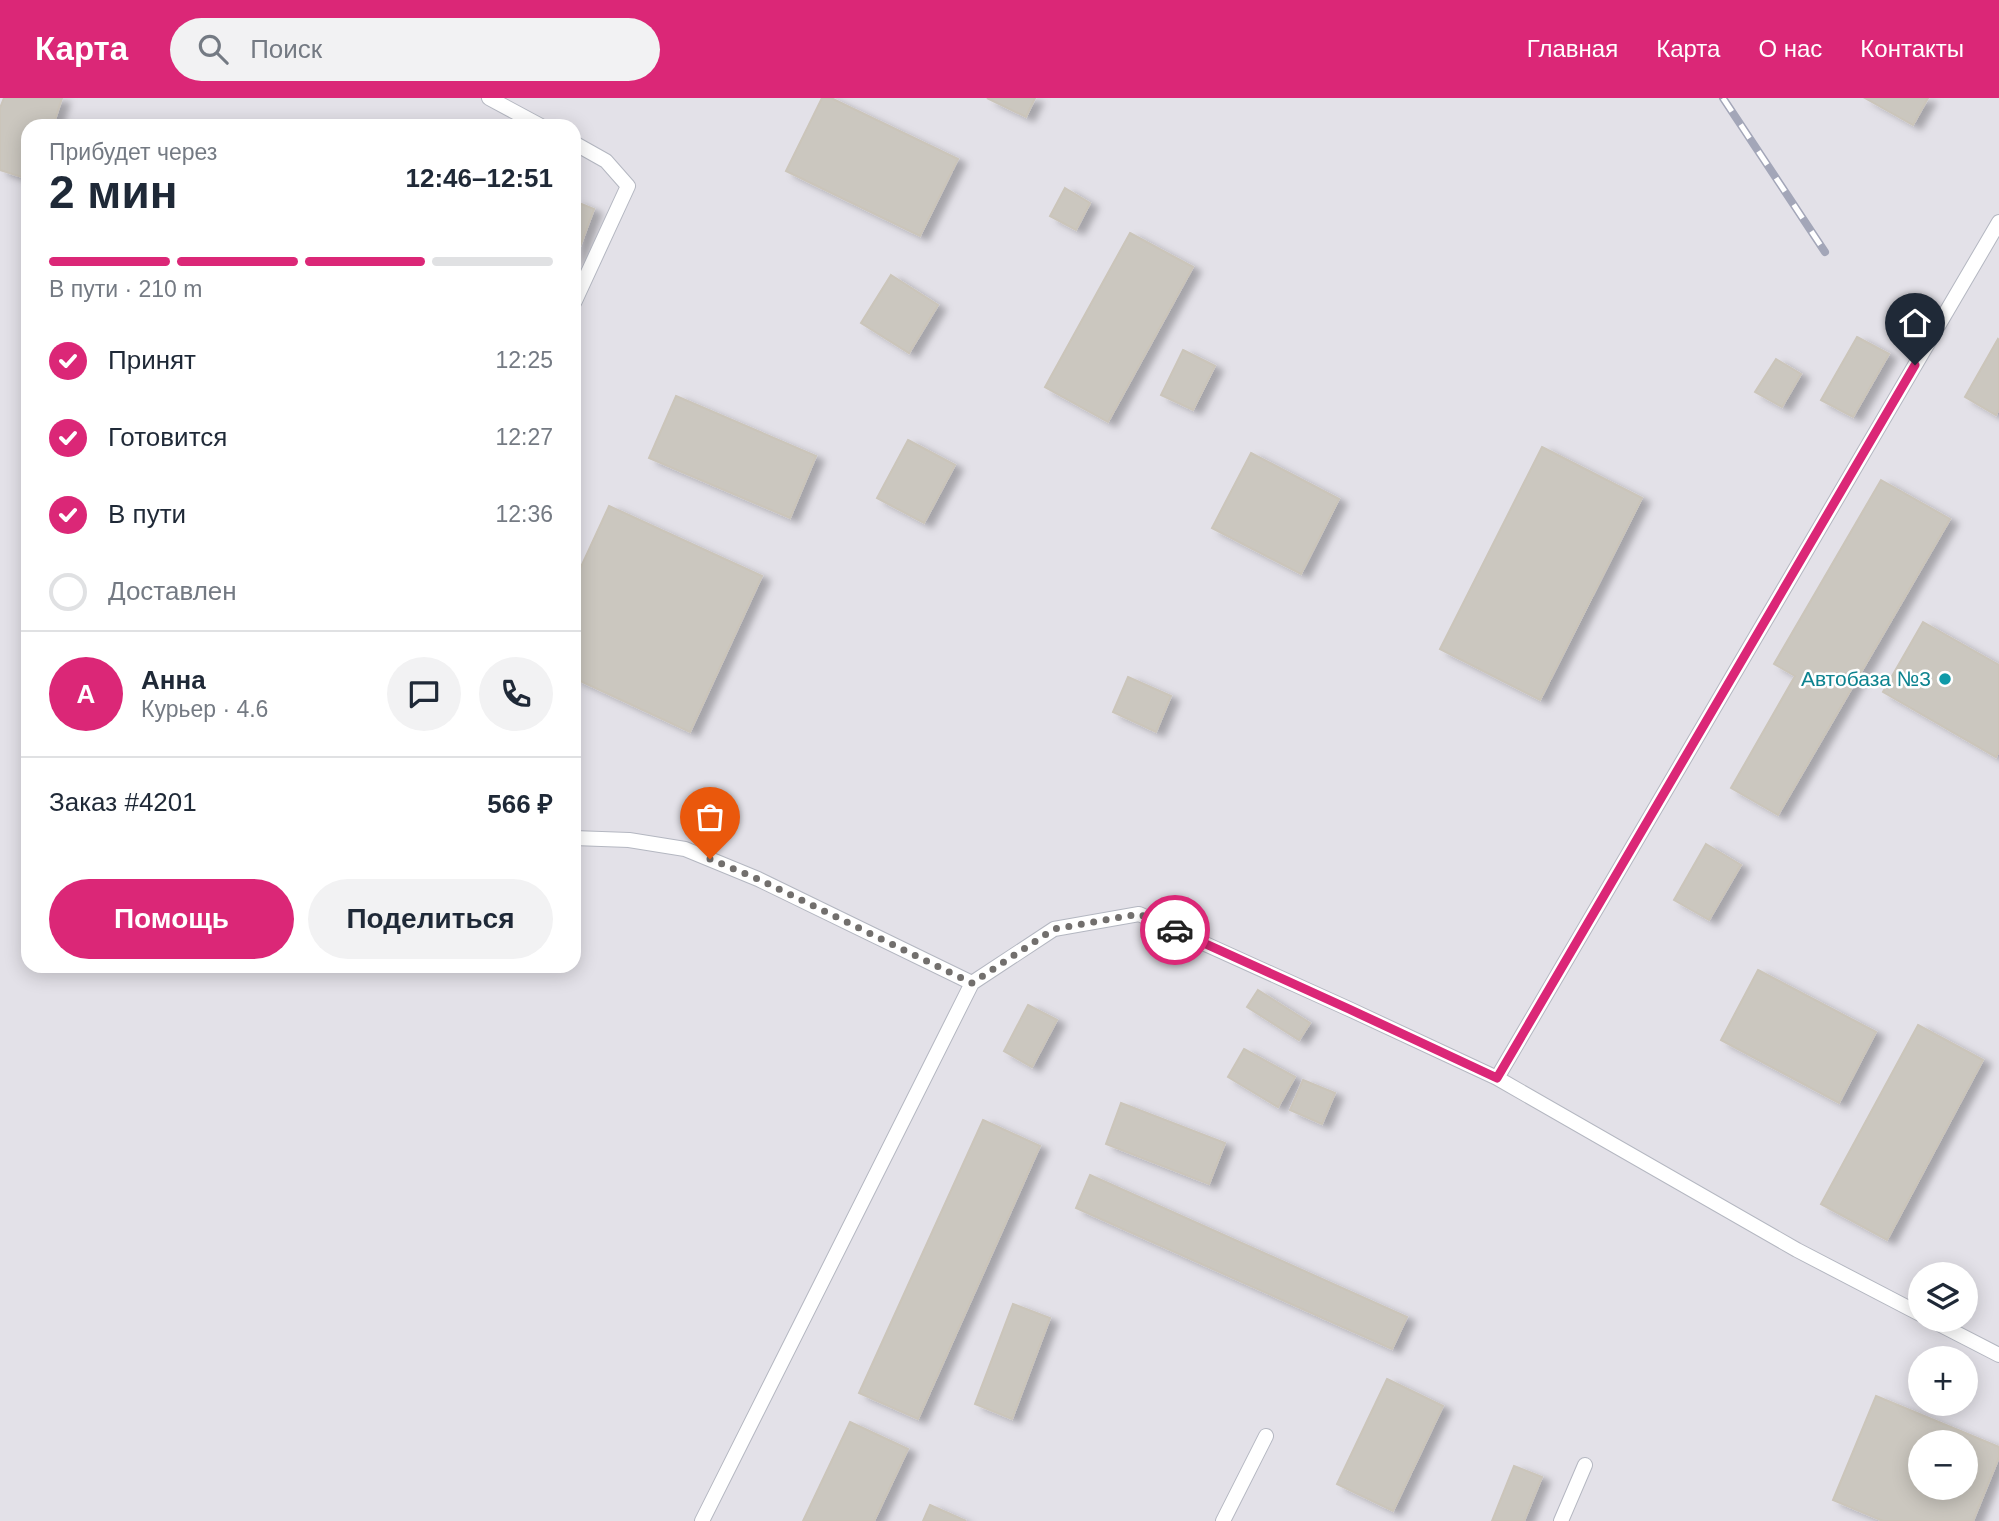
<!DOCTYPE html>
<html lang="ru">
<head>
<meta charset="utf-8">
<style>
  body { margin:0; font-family:Helvetica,sans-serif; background:#f2f2f3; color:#1f2937; height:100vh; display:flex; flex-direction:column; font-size:26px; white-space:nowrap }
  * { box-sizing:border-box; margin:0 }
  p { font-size:23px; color:#747a83 }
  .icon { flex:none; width:38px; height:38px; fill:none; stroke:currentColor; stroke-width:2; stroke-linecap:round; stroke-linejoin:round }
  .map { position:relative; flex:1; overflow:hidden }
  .details { position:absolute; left:21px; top:21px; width:560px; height:854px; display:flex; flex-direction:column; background:#fff; border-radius:21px; box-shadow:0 4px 18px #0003 }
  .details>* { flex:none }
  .controls { position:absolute; left:1908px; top:1164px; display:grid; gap:14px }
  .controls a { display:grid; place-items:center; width:70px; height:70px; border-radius:50%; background:#fff; box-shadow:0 4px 18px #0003; font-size:35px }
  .pin { position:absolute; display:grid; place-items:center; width:60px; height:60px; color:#fff; margin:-72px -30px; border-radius:50% 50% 50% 0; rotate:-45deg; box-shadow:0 0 7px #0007 }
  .pin .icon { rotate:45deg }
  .courier { position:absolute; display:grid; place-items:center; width:70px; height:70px; margin:-35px; border:5px solid #db2777; border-radius:50%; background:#fff; color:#222; box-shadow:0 2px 9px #0007 }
  .head em { font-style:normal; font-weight:600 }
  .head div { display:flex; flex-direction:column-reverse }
  .head { display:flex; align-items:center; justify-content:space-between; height:119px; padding:0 28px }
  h1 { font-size:46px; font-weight:600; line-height:52px }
  .bar { display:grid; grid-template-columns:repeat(4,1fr); gap:10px 7px; align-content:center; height:84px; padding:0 28px }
  .bar i { height:9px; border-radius:5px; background:#e0e1e3 }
  .bar .on { background:#db2777 }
  .bar p { grid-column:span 4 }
  .line { display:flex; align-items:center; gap:18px; padding:0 28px; border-top:2px solid #e0e1e3 }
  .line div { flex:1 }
  .round { display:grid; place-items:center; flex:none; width:74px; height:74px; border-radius:37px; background:#f2f2f3 }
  ol { padding:0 28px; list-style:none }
  li { display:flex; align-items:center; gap:21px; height:77px }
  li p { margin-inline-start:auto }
  li .icon { padding:7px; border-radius:50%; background:#db2777; color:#fff; stroke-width:4 }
  li:last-child { color:#747a83 }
  li i { width:38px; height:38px; border:4px solid #e0e1e3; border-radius:50% }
  .action { display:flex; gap:14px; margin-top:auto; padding:14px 28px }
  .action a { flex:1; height:80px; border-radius:42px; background:#db2777; color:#fff; font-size:28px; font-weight:600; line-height:80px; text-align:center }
  .action a+a { background:#f2f2f3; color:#1f2937 }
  header { display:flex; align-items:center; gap:42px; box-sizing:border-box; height:98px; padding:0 35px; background:#db2777; color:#fff }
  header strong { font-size:33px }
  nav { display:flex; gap:38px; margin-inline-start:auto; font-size:24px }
  .search { width:490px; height:63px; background:#f2f2f3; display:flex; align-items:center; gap:18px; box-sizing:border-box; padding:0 24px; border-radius:38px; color:#747a83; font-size:26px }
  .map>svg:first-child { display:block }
</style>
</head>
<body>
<header>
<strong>Карта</strong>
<div class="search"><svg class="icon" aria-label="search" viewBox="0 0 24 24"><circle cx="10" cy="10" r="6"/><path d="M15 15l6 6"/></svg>Поиск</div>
<nav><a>Главная</a><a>Карта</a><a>О нас</a><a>Контакты</a></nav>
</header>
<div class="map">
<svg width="1999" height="1423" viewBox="0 0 1999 1423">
  <defs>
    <filter id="shadow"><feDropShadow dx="8" dy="4.5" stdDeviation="3.5" flood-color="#0004"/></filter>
  </defs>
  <rect width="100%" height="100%" fill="#efe9e1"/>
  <path fill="#e3e1e8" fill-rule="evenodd" d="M0,0h1999v1423h-1999zM28,28h546v840h-546zM1920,1176h45v46h-45zM1920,1260h45v46h-45zM1920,1344h45v46h-45z"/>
  <path fill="#cbc7bf" stroke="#cbc5ba" stroke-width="2" fill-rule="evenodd" filter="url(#shadow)" d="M4,0h58l-9,28h-25v53l-28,-9v-62z
    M822,0h9l127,61 -38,77 -134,-65z
    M987,0h48l-9,19z
    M1865,0h63l-15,27z
    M1065,90l25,15 -14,27 -26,-14z
    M574,103l20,8 -20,54z
    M1130,135l63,34 -85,155 -63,-35z
    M891,177l47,30 -29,48 -48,-30z
    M1857,239l32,17 -36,63 -32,-17z
    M1998,241l1,1v69l-3,6 -31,-18z
    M1183,252l32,16 -22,44 -32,-15z
    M1776,261l25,15 -19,33 -27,-15z
    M676,298l140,60 -26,62 -141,-60z
    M908,342l47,25 -31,58 -47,-25z
    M1542,349l100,51 -102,202 -100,-51z
    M1251,355l88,46 -38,75 -89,-46z
    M1881,382l69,39 -172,296 -47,-27 64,-112 -21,-12z
    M609,408l153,70 -72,156 -116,-54v-96z
    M1923,524l76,43v86l-3,6 -113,-65z
    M1128,579l43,19 -15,36 -43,-20z
    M1706,746l35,21 -32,55 -35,-20z
    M1758,872l118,62 -37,71 -118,-63z
    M1258,892l52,33 -11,17 -52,-33z
    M1028,907l29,15 -25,47 -28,-16z
    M1918,927l65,35 -96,180 -66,-36z
    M1244,951l51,28 -17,30 -50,-30z
    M1303,982l32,13 -13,31 -32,-14z
    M1121,1005l104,40 -16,41 -103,-40z
    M983,1022l57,26 -122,273 -59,-26z
    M1090,1077l317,142 -15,32 -316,-141z
    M1013,1206l37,14 -38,101 -37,-15z
    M1387,1281l56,27 -50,105 -56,-27z
    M1876,1298l123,51v10l-26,64h-90l-50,-21zM1920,1344h45v46h-45z
    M850,1324l58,27 -34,72h-71z
    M1514,1368l28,11 -18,44h-32z
    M930,1407l36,16h-43z"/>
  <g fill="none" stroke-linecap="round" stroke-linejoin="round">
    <g stroke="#b4b7c1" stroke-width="16">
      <path id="lane" d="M489,0l52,28
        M574,45l32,18 22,25 -54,117
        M574,740l55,2 56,9 73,30 214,104 82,-54 85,-15 210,95 148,69 502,-856
        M1497,980l300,172 123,64
        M1931,1222l68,35
        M702,1423l270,-538
        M1223,1423l43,-85
        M1561,1423l24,-56"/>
    </g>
    <use href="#lane" stroke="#fff" stroke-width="14"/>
    <g stroke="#a3a6b8" stroke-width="8">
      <path id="rail" d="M1723,0l102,154"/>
    </g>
    <use href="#rail" stroke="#fff" stroke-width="5" stroke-dasharray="16" stroke-linecap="butt"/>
  </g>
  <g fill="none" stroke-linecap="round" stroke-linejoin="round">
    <path stroke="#726f6d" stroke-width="7" stroke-dasharray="0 12.6" d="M710,761l48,20 214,104 82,-54 85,-15 36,16"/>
    <path stroke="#db2777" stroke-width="9" d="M1175,832l174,79 148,69 418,-713"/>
  </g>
  <circle fill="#0f9aa8" stroke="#fff" stroke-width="2.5" cx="1945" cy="581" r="7"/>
  <g text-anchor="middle" stroke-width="5" stroke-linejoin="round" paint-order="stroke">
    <g font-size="21" fill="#0d838f" stroke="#fff" text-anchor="end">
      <text x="1931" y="588">Автобаза №3</text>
    </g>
  </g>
</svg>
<div class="controls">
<a><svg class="icon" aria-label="layers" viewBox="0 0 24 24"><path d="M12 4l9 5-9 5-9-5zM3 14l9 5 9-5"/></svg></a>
<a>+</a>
<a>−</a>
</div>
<div class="pin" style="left:710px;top:761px;background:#ea580c"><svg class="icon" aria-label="bag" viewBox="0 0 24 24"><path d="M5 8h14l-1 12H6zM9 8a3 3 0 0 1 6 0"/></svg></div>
<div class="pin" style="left:1915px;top:267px;background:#1f2937"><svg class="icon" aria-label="home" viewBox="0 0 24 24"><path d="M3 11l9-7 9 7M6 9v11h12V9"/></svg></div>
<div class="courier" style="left:1175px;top:832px"><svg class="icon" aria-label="car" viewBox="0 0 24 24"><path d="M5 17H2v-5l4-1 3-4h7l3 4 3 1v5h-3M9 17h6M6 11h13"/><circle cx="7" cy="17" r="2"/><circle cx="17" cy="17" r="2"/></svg></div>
<section class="details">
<div class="head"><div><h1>2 мин</h1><p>Прибудет через</p></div><em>12:46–12:51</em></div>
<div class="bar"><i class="on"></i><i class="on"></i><i class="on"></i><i></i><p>В пути · 210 m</p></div>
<ol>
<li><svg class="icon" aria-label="check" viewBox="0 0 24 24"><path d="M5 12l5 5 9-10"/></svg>Принят<p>12:25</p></li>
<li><svg class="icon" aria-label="check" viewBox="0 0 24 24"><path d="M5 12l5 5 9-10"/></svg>Готовится<p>12:27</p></li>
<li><svg class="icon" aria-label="check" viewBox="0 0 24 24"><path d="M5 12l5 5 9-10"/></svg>В пути<p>12:36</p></li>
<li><i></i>Доставлен</li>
</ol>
<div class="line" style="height:126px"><b class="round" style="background:#db2777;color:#fff">А</b><div><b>Анна</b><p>Курьер · 4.6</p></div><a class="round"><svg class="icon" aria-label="chat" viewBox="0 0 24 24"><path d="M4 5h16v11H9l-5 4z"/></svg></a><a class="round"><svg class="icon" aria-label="phone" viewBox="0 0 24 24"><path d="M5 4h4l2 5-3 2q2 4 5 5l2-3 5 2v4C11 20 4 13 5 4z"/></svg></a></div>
<div class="line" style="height:91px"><div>Заказ #4201</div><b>566 ₽</b></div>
<div class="action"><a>Помощь</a><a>Поделиться</a></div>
</section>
</div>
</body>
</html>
